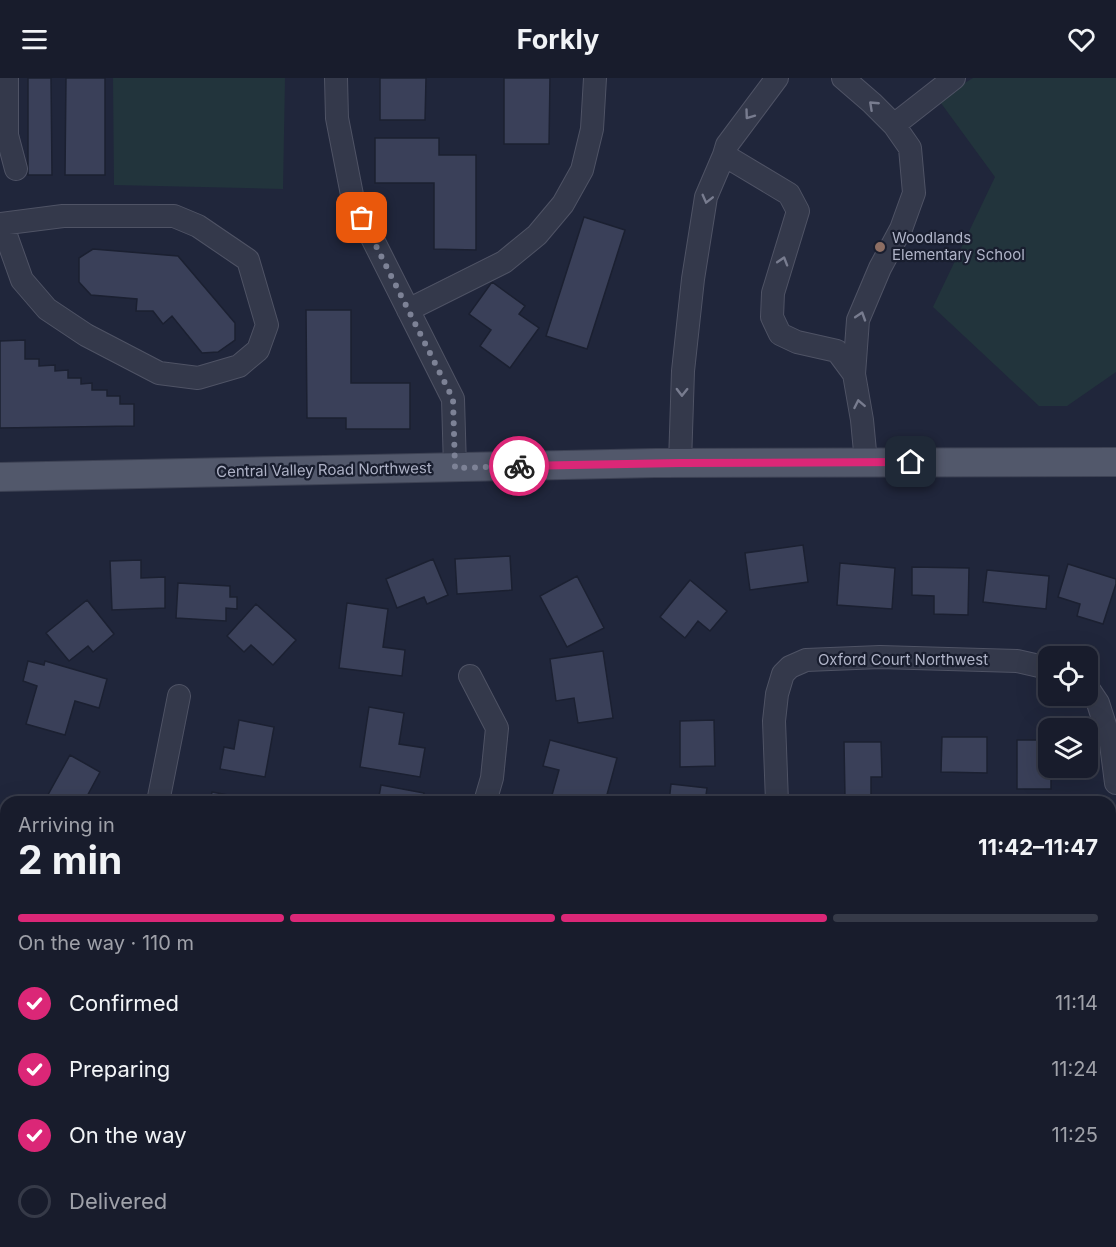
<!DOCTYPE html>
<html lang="en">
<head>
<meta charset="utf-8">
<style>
  body { margin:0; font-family:Inter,sans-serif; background:#252938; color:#f1f3f6; height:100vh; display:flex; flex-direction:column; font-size:22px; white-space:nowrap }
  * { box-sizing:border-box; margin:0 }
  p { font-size:20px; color:#9fa1a9 }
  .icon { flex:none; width:33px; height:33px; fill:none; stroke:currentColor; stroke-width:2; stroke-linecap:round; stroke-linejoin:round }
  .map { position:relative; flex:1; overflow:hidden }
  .details { position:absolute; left:0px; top:718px; width:1116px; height:452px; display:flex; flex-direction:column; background:#181c2c; border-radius:18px 18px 0 0; box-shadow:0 6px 24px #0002,0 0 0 2px #363a48 }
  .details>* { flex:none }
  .tools { position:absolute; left:1038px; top:568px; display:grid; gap:12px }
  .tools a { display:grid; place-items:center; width:60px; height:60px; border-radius:12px; background:#181c2c; box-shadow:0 6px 24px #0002,0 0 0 2px #363a48; font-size:30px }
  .pin { position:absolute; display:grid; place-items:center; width:51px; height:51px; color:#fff; margin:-26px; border-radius:12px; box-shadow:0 3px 9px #0006 }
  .courier { position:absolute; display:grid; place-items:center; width:60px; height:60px; margin:-30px; border:4px solid #db2777; border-radius:50%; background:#fff; color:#222; box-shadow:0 2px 8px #0007 }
  .head em { font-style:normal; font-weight:700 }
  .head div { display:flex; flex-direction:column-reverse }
  .head { display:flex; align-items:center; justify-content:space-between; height:102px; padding:0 18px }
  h1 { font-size:39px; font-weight:700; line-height:45px }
  .bar { display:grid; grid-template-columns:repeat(4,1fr); gap:9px 6px; align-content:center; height:72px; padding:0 18px }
  .bar i { height:8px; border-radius:4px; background:#363a48 }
  .bar .active { background:#db2777 }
  .bar p { grid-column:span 4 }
  ol { padding:0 18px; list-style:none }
  li { display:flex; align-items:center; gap:18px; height:66px }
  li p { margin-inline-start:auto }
  li .icon { padding:6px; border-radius:50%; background:#db2777; color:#fff; stroke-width:4 }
  li:last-child { color:#9fa1a9 }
  li i { width:33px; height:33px; border:3px solid #363a48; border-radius:50% }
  header { display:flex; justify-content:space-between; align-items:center; height:78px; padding:0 18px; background:#181c2c; font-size:27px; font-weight:700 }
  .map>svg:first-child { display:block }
</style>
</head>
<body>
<header><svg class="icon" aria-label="menu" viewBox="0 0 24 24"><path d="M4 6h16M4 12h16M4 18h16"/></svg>Forkly<svg class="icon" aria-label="heart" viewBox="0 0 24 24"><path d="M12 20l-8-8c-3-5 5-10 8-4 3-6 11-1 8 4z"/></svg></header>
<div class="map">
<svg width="1116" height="1169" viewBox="0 0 1116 1169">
  <rect width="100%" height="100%" fill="#20263b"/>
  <path fill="#22343c" d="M113,0h172l-2,111 -169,-4z
    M973,0h143v294l-49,34h-28l-106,-99 62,-130 -57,-78z"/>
  <path fill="#3a4059" stroke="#1b2031" stroke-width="1.5" d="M28,0h23l1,97h-24z
    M66,0h39v97h-40z
    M380,0h46l-1,42h-45z
    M504,0h46l-1,66h-45z
    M375,60h64v17h37v95l-42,-1v-66h-59z
    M584,139l41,13 -38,119 -41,-13z
    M93,171l85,7 57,67v17l-17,12 -16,1 -30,-37 -9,8 -10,-13h-17l1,-12 -46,-4 -12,-13v-24z
    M492,204l33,24 -6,8 20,14 -29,40 -30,-22 11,-16 -22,-16z
    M306,232h45v73h59v46h-64v-11h-39z
    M25,262v19h14v7l16,-1v6l13,-1v8h13v6l11,-1v7h15v6h13v8h14v22l-134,2v-87z
    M803,467l5,37 -58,8 -5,-37z
    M510,478l2,34 -55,4 -2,-35z
    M433,481l15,36 -21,9 -3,-7 -27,11 -11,-29z
    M141,482v18l24,-1v31l-53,2 -2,-49z
    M840,485l55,5 -3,41 -55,-4z
    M1068,486l48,15v5l-13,40 -26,-8 3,-12 -22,-7z
    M912,489l57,1 -1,47 -34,-1v-18l-22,-1z
    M987,492l62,6 -3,33 -63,-7z
    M577,498l27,52 -37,19 -27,-51z
    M690,502l37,31 -17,20 -12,-10 -13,17 -25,-21z
    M178,505l52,3v11h7v12l-11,-1v13l-50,-3z
    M87,522l27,34 -21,18 -5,-6 -19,15 -23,-28z
    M347,525l41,6 -5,38 22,3 -3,26 -63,-8z
    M256,526l40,36 -23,25 -22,-20 -7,7 -17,-16z
    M603,573l10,67 -35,5 -4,-25 -18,3 -6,-42z
    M28,583l16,4 1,-4 62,18 -8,29 -24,-7 -10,34 -39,-11 11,-38 -14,-5z
    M369,629l35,6 -5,31 26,4 -5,29 -60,-10z
    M239,642l35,7 -9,50 -45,-8 4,-22 10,2z
    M714,642l1,46 -35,1v-46z
    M942,659h45v36l-46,-1z
    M550,662l67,18 -12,44h-55l9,-32 -16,-4z
    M1017,662h31v28h14h-11v21h-34z
    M844,664h37l1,35h-11v19l-26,1z
    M70,677l30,17 -15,28 5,2h-46z
    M671,706l36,4 -2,14h-36z
    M381,707l43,8 -2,9h-44z
    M212,714l54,10h-56z
    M0,831l6,2v62l-6,-2v-27l2,-9 -2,-1z
    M6,1017v48l-6,1v-48z
    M1110,1144h6v25h-43v-5h37z
    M137,1164h30l1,3 -8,1v1h-22z
    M173,1164h40l1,5h-40z
    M251,1164h47l-12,5h-47z
    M354,1164h31l-10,5h-19z
    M446,1164h45v5h-26v-2h-19z
    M505,1164h52l-1,5h-52z
    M719,1164h54l8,5h-61l-3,-2z
    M836,1164h40l-14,5h-24z"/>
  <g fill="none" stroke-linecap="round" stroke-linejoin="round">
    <g stroke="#4f5365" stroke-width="24">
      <path id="minor" d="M7,0v57l9,34
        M336,0l1,40 16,82 100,199 2,69
        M843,0l29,25 22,22 16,23 4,45 -13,36 -21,39 -22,52 -4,54
        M894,47l60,-47
        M724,77l3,-10 50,-67
        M0,146l63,-8h111l24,10 50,34 19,65 -9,25 -19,16 -41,12 -39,-5 -73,-38 -39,-26 -25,-29 -20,-56
        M408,232l96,-48 33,-27 26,-31 19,-34 10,-41 3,-51
        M680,385l3,-92 10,-92 13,-82 18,-42 65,39 9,17 -25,82 -1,24 8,17 17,8 40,9 17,23 8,46 4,42
        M470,598l27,52 -5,50 -7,24
        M1088,610l10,15 13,41 5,39
        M158,724l21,-106
        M777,724l-3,-81 3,-27 6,-20 7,-7 16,-7 74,-3 137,4 31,7
        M1110,800l6,-4
        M0,953h6
        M1110,1004l6,5
        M0,1126h6
        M80,1164l5,5"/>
    </g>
    <g stroke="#3d4254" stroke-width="30">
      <path id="major" d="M0,399l655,-14 461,-1"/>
    </g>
    <use href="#minor" stroke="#34394b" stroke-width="22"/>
    <use href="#major" stroke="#52586b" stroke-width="28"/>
  </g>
  <defs><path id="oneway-chevron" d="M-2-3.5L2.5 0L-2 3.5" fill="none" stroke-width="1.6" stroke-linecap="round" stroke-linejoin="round" transform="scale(1.5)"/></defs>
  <g stroke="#787c8f">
    <use href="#oneway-chevron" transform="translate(873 27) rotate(-137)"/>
    <use href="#oneway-chevron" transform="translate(749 37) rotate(126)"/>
    <use href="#oneway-chevron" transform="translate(707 121) rotate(104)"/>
    <use href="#oneway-chevron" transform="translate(783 183) rotate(-73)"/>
    <use href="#oneway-chevron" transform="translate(861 238) rotate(-72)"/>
    <use href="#oneway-chevron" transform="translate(682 314) rotate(91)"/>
    <use href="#oneway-chevron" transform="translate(859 326) rotate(-101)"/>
  </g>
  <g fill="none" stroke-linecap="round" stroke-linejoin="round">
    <path stroke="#7d8296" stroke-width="6" stroke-dasharray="0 10.8" d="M362,140l91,181 2,69 64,-2"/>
    <path stroke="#db2777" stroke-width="8" d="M519,388l161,-3 231,-1"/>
  </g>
  <circle fill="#8d6e63" stroke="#191e2f" stroke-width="2" cx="880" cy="169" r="6"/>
  <g text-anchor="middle" stroke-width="4.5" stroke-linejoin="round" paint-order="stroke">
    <g font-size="15" fill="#afb3c7" stroke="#191e2f" text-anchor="start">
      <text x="892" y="165">Woodlands<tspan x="892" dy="17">Elementary School</tspan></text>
    </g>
    <g font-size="15" fill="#afb3c7" stroke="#191e2f">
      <text transform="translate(324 392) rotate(-1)" y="5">Central Valley Road Northwest</text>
      <text x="903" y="587">Oxford Court Northwest</text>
    </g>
  </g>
</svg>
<div class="tools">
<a><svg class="icon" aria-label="locate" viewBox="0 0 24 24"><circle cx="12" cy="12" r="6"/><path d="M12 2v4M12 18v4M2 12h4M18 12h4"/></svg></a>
<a><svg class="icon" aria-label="layers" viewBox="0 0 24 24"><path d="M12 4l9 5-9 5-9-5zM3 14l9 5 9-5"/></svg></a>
</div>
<div class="pin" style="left:362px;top:140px;background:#ea580c"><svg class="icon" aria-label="bag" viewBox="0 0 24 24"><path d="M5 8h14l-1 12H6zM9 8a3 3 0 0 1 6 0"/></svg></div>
<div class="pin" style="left:911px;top:384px;background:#1f2937"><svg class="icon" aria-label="home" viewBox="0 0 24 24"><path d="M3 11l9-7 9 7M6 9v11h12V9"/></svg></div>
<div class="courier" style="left:519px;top:388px"><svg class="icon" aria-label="bike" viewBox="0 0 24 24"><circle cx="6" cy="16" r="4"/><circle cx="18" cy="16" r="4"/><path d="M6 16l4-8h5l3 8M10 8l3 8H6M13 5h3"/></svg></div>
<section class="details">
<div class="head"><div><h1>2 min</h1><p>Arriving in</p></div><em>11:42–11:47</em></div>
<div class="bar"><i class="active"></i><i class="active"></i><i class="active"></i><i></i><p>On the way · 110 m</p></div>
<ol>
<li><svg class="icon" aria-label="check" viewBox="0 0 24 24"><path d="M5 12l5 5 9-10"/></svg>Confirmed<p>11:14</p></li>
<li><svg class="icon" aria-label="check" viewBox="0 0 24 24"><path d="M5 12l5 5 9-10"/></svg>Preparing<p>11:24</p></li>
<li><svg class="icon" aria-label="check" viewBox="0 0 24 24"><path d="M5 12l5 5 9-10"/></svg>On the way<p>11:25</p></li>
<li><i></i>Delivered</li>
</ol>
</section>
</div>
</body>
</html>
